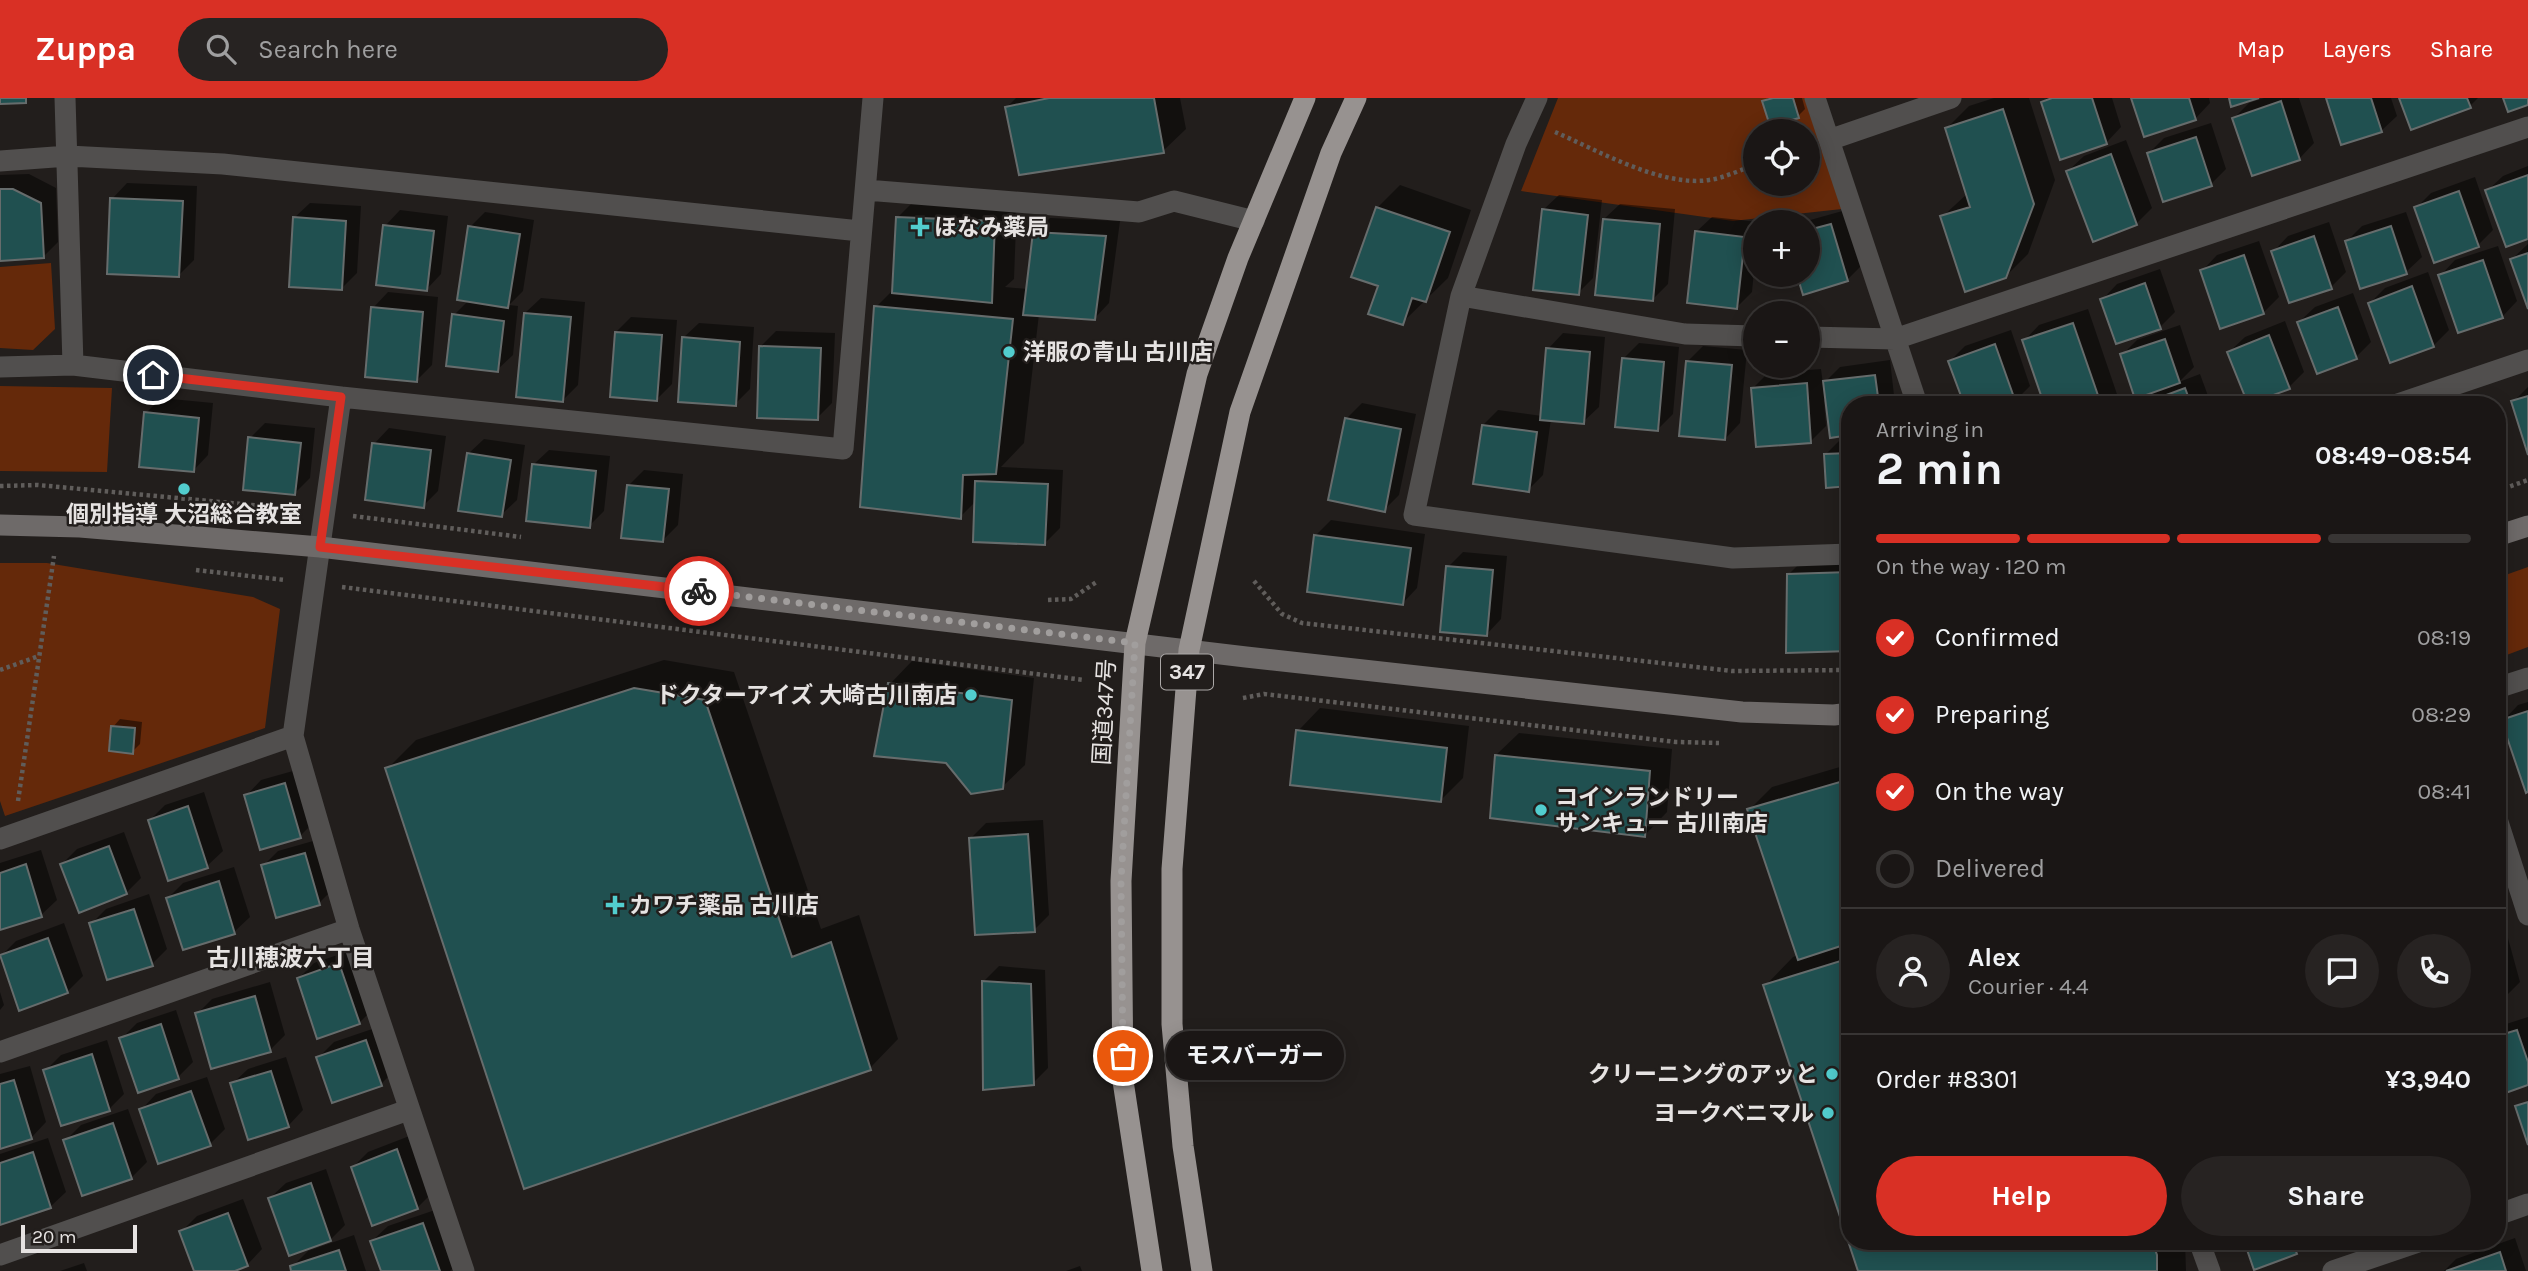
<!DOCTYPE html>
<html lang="en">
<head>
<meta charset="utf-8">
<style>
  body { margin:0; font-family:Karla,"Noto Sans JP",sans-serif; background:#272322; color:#f1f3f6; height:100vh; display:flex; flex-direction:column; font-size:26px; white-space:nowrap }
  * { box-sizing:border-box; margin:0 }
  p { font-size:23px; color:#9f9fa0 }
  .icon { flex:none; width:38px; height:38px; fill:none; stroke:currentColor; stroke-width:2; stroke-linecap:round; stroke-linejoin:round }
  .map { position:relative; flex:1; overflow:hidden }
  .details { position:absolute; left:1841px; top:298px; width:665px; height:854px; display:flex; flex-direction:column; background:#1a1615; border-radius:28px; box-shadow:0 4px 18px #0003,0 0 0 2px #383534 }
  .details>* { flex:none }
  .controls { position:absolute; left:1743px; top:21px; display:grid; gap:14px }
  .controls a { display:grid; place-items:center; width:77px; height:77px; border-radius:50%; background:#1a1615; box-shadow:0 4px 18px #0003,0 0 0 2px #383534; font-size:35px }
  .scale { position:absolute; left:21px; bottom:18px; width:116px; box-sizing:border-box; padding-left:7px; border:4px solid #e6e3e2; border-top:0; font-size:19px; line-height:24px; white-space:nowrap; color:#e6e3e2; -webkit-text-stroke:5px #221e1c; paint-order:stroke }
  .pin { position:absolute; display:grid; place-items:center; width:60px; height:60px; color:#fff; margin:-30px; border:4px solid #fff; border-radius:50%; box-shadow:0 2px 7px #0007 }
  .courier { position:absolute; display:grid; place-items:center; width:70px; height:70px; margin:-35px; border:5px solid #d93025; border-radius:50%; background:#fff; color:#222; box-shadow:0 2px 9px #0007 }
  .bubble { position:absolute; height:49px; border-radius:24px; background:#1a1615; box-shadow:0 4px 18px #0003,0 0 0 2px #383534; font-size:23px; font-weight:700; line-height:49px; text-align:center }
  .head em { font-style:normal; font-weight:700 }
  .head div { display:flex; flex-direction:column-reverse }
  .head { display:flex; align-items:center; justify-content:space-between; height:119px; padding:0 35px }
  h1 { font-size:46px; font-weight:700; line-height:52px }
  .bar { display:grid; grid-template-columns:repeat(4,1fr); gap:10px 7px; align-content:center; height:84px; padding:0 35px }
  .bar i { height:9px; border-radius:5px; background:#383534 }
  .bar .current { background:#d93025 }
  .bar p { grid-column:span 4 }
  .line { display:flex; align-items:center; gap:18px; padding:0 35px; border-top:2px solid #383534 }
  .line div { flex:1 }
  .round { display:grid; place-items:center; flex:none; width:74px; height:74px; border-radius:37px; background:#272322 }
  ol { padding:0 35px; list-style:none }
  li { display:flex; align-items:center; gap:21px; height:77px }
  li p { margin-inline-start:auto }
  li .icon { padding:7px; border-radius:50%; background:#d93025; color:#fff; stroke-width:4 }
  li:last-child { color:#9f9fa0 }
  li i { width:38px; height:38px; border:4px solid #383534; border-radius:50% }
  .action { display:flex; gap:14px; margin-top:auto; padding:14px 35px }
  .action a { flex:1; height:80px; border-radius:42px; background:#d93025; color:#fff; font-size:28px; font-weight:700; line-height:80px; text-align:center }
  .action a+a { background:#272322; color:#f1f3f6 }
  header { display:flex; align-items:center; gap:42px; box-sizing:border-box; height:98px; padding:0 35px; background:#d93025; color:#fff }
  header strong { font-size:33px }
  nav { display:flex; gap:38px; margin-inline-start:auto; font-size:24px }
  .search { width:490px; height:63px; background:#272322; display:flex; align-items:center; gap:18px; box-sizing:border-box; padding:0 24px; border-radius:38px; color:#9f9fa0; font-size:26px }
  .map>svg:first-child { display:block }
</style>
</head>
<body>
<header>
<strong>Zuppa</strong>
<div class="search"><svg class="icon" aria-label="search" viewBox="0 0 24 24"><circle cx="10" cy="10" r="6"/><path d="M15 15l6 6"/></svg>Search here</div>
<nav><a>Map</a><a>Layers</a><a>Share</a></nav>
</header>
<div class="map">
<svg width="2528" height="1173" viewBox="0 0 2528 1173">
  <rect width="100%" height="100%" fill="#221e1c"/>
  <path fill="#65290a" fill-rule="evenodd" d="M1558,0h247l37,111 -109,12 -212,-30zM1755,33h53v53h-53z
    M51,165l4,66 -22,21 -33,-2v-81z
    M0,288l112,2 -5,84 -107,-1z
    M0,465h47l206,34 27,12 -15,119 -260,88 -5,-15z
    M2528,469v80l-24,9 -7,-19v-59z"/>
  <path fill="#0007" d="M1016,0h164l6,31 -23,22 -156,-44z
    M1768,0h34l3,11 -7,7 -34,-14z
    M1994,0h35l26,82 -27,74 -23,23 -63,-60 26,-24 -21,-65 22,-22z
    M2047,0h65l9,29 -15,16 -63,-41z
    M2133,0h76l1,5 -15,16z
    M2264,0h35l15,45 -15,16 -65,-41 15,-15z
    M2328,0h63l6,18 -16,15z
    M2401,0h77l-8,8z
    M2211,25l15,46 -15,15 -62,-31 15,-15z
    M2126,42l26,68 -16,16 -68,-53 16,-15z
    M2528,68v71l-41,-46 16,-15z
    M29,76l27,14 2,54 -15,15 -43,2v-84z
    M2475,79l18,53 -15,15 -62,-37 15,-15z
    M127,85l70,3 -3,74 -16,16 -66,-77z
    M1400,87l71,25 -23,68 -46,45 -22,-38 -3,-77z
    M920,97l97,4 -3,80 -9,8 23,2 7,-56 15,-15 70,3 -11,82 -15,16 -55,-5 -15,129 -23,24 62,3 -3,58 -15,15 -69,-42 -16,16 -84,-210 18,-18 4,-72z
    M1559,97l43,5 -9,78 -15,15 -35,-83z
    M310,105l51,3 -4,67 -16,16 -47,-71z
    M1620,106l55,5 -7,75 -15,15 -49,-80z
    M400,112l48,6 -7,58 -15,16 -41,-64z
    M1846,112l16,55 -15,15 -43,13 -5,-18h9v-53h-5z
    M485,114l49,8 -11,71 -14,14 9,1 -5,49 -16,15 -43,-55 15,-15 1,-73z
    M2406,114l16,45 -16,15 -59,-31 15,-15z
    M1712,119l47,5h-4v38l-3,32 -15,15 -41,-75z
    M2329,124l17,50 -15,15 -58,-35 15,-16z
    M2259,143l20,56 -15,15 -43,15 -19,-56 15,-16z
    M2528,146v59l-16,-44z
    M2498,148l19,55 -15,16 -62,-41 15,-16z
    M2160,171l15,43 -15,15 -58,-27 15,-16z
    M2428,174l21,58 -15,15 -43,16 -21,-58 15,-15z
    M388,194l50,5 -6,68 -15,15 -44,-72z
    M2353,195l18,49 -15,15 -57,-35 16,-15z
    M541,200l44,4 -7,83 -15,15 -38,-87z
    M2088,211l32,94 -78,1 4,-1 -22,-62 15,-16z
    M631,219l46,3 -5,64 -15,15 -41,-67z
    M2285,223l19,51 -15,15 -60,-35 16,-15z
    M699,225l55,4 -4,62 -15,15 -52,-66z
    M2180,227l14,42 -15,15 21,-8 11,30h-70l15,-14 -34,-35 15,-15z
    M2011,232l19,56 -15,15 -8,3h-41l-16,-43 15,-15z
    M776,233l59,2 -3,70 -15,15 -56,-72z
    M1563,235l42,4 -6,70 -16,15 -32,-3 -8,56 -15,15 -45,-65 15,-15 44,6 6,-67z
    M1639,245l40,4 -6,67 -15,15 -35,-70z
    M1703,248l44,4 -7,73 -15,16 -38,-77z
    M1890,262l5,44h-45l-26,-4 2,26 -16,16 -57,-54 15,-15 53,-4 2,15 17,-17z
    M2528,289v62l-15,-47z
    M161,300l52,5 -5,52 -15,16 -47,-58z
    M1362,305l54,11 -17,81 -15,15 -38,-91z
    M265,325l50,5 -5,50 -16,16 -44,-56z
    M389,330l57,8 -8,55 -15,15 -49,-62z
    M484,341l41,6 -8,55 -16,15 -33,-61z
    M1841,341h9v46l-24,-31z
    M549,352l61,6 -6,55 -15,15 -56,-61z
    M644,372l39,4 -5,51 -15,15 -35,-54z
    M1331,422l94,14 -8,54 -15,16 -86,-69z
    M1850,453v99l-62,-75 23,-23z
    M1463,454l44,4 -6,63 -15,16 -38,-68z
    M2497,523l8,23 -8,7z
    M664,562l70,12 87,257 38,-14 39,124 -28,29 -483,-299 29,-29z
    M912,563l122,17 -9,87 -23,22 -112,-103z
    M2528,604v89l-25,-70 15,-16z
    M1320,610l149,18 -6,52 -23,23 -142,-70z
    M120,621l22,3 -2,22 -8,8 -19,-25z
    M1519,635l153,16 -5,63 -22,23 -149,-80z
    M1850,666v477l-85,-255 28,-29 5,-2 -49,-145 23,-23z
    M300,671l15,52 -15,15 -54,-40 15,-16z
    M204,694l19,59 -16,15 -57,-46 15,-15z
    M1043,722l6,95 -15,15 -63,-92 15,-15z
    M124,734l17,46 -15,15 -64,-29 15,-15z
    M320,741l14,49 -15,15 -56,-37 15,-15z
    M41,752l16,50 -16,15 -41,13v-65z
    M234,769l16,50 -16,15 -50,16 -16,-50 15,-15z
    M149,796l18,55 -15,15 -61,-40 15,-15z
    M2497,811h3l20,73 -15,15 -8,2z
    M64,825l19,53 -16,16 -66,-36 15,-15z
    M355,851l19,59 -15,15 -60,-45 15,-15z
    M999,868l46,4 3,98 -15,15 -49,-102z
    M270,884l15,53 -15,15 -73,-36 15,-15z
    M0,894l4,13 -4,5z
    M176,912l17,52 -15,15 -56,-39 15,-15z
    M2528,919v67l-31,10v-67z
    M381,928l15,43 -15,15 -63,-26 16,-16z
    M107,942l17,54 -15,15 -64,-38 16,-16z
    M286,959l17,53 -15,16 -56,-42 16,-15z
    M30,968l16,56 -15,16 -31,9v-73z
    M207,979l18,52 -15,15 -69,-34 15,-16z
    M128,1011l19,53 -15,15 -49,17 -18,-53 16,-16z
    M412,1037l21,57 -15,15 -45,16 -20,-56 15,-15z
    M48,1040l18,54 -16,15 -50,16v-69z
    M2497,1047l8,21 -8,7z
    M326,1071l19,56 -15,15 -60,-42 16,-15z
    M243,1101l19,50 -15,16 -17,6h-34l-15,-39 16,-16z
    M438,1111l19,55 -7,7h-67l-11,-30 16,-15z
    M354,1137l12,36h-73l-1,-4 16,-16z
    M2515,1140l11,33h-82l12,-12z
    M1850,1143h335l1,30h-326z
    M2246,1143h62l-12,12 -41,15z
    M84,1165l3,8h-27z
    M1080,1168l2,5h-16z"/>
  <path fill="#205050" stroke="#666c6c" stroke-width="2" d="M0,0h26v5l-26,1z
    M1049,0h105l10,55 -145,22 -14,-68z
    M1773,0h20l6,20 -29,8 -8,-25z
    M2052,0h40l15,46 -47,16 -19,-58z
    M2131,0h58l7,22 -52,17z
    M2229,0h30l-28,9z
    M2326,0h45l11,34 -41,13z
    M2399,0h68l4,10 -60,22z
    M2503,0h25v7l-20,7z
    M2281,3l19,59 -48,16 -20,-58z
    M2003,11l31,95 -28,74 -41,14 -25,-76 30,-9 -25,-79z
    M2196,39l16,49 -49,16 -16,-49z
    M2111,56l26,71 -44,17 -27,-71z
    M2528,77v64l-22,8 -21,-57z
    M0,91h13l28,14 3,55 -44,3z
    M2459,93l20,56 -45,16 -20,-56z
    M110,100l73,3 -4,76 -72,-3z
    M1376,109l74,25 -24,70 -14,-4 -9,27 -35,-11 10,-28 -27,-9z
    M1542,111l46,6 -9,80 -46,-5z
    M293,119l53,4 -4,69 -53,-3z
    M896,119l99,4 -3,82 -100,-10z
    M1603,121l57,5 -7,77 -58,-6z
    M1831,126l17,57 -45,14 -6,-20h11v-45z
    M383,127l51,6 -7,60 -51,-6z
    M468,128l52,8 -12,74 -51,-8z
    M2391,128l16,48 -47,15 -15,-48z
    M1695,133l50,6 -8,72 -50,-6z
    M1033,134l73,4 -11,84 -72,-5z
    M2314,138l18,53 -43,14 -18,-52z
    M2528,155v56l-18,-50z
    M2244,157l20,59 -44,15 -20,-59z
    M2483,162l20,58 -45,15 -20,-58z
    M2145,185l16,46 -45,15 -16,-45z
    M2412,188l22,61 -44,16 -22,-60z
    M874,208l139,13 -17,155 -33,1 -2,44 -101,-12z
    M371,209l52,5 -6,70 -52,-5z
    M2338,209l19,52 -40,15 -20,-52z
    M524,215l47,4 -8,85 -47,-5z
    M452,216l52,7 -6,51 -52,-6z
    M2073,225l28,81h-57l-22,-64z
    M615,234l47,3 -5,66 -47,-4z
    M2269,237l21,54 -42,15 -21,-52z
    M682,239l58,5 -4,64 -58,-4z
    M2165,241l15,44 -45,16 -15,-45z
    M1995,246l21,59 -52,1 -16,-43z
    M759,248l62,2 -3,72 -61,-2z
    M1546,250l44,4 -6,72 -44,-4z
    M1622,260l42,4 -6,69 -43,-4z
    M1686,263l46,4 -7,75 -46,-4z
    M1875,277l4,29h-29v31l-20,3 -7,-57z
    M1807,285l4,60 -55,4 -5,-59z
    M2185,290l6,16h-49z
    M2528,298v59l-17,-54z
    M144,314l55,6 -5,54 -55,-5z
    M1345,320l56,11 -16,83 -57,-12z
    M1482,327l55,7 -8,60 -56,-8z
    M248,339l53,6 -6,52 -52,-5z
    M372,345l59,7 -7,58 -59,-8z
    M467,355l44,7 -9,57 -44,-6z
    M1850,355v33l-24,2 -2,-34z
    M532,366l64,7 -6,57 -64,-7z
    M975,383l73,3 -3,61 -72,-3z
    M627,387l42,4 -6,53 -42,-4z
    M1314,437l97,13 -8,57 -96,-13z
    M1446,468l47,4 -6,66 -47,-4z
    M1850,474v79l-64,2 1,-79z
    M888,585l124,17 -9,89 -32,5 -25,-31 -72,-7z
    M634,590l71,12 87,257 39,-15 40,128 -347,119 -139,-421z
    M2528,613v81l-2,1 -25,-73z
    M111,628l24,2 -2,26 -24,-3z
    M1296,632l151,18 -6,54 -151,-17z
    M1495,657l155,16 -5,66 -155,-19z
    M1850,681v164l-52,17 -51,-151z
    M285,685l16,55 -41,12 -16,-55z
    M188,708l20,62 -40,13 -20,-61z
    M1028,736l7,98 -60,3 -6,-97z
    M109,748l18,48 -48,19 -19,-49z
    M305,755l15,52 -44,13 -15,-53z
    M26,766l16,53 -42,13v-57z
    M219,783l16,53 -52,16 -17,-52z
    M134,811l19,57 -46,14 -18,-57z
    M48,840l20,55 -49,18 -19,-56z
    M1850,860v283h302l5,14v16h-299l-95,-286z
    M339,865l21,61 -43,15 -20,-61z
    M2497,870l9,30 -9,3z
    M982,883l49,3 3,101 -51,5z
    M255,898l16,56 -60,17 -16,-56z
    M161,926l18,55 -41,14 -19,-55z
    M2517,932l11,32v23l-31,11v-60z
    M366,942l16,46 -50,17 -16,-46z
    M92,956l18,57 -49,15 -18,-56z
    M271,973l18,56 -41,13 -18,-57z
    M14,982l18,59 -32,10v-65z
    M191,993l20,55 -53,18 -19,-55z
    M2528,1004v43l-13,-39z
    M113,1025l19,56 -50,17 -19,-56z
    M397,1051l21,60 -46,17 -21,-59z
    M33,1054l18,56 -51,17v-62z
    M311,1085l20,58 -42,15 -21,-58z
    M228,1115l20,53 -13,5h-41l-15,-40z
    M423,1125l17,48h-59l-11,-30z
    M2244,1143h48l5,13 -43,16z
    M339,1152l7,21h-55l-1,-5z
    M2500,1154l6,19h-60z"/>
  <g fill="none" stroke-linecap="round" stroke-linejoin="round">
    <path stroke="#605d5b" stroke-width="4.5" stroke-dasharray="3.5 3.5" stroke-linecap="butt" d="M1555,34c44,19 106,55 154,48 15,-2 31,-10 46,-15
      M0,388l38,-1 257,24
      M2497,393l31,-11
      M353,418l168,21
      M196,472l89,10
      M1254,483l28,33 20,9 430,48 118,-1
      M342,489l742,93
      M1048,502l23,-1 27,-18
      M0,572l39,-14
      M1243,600l21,-4 412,48 43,1
      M18,703l36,-245"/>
    <path stroke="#514f4e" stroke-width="21" d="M65,0l8,267
      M1537,0l-21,46 -55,152 -47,219 319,43 117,-4
      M1815,0l102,306
      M1829,42l122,-42
      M0,63l68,-5 155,8 637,67
      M866,92l273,22 35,-11 80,20
      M1461,198l224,38 70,2
      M1808,239l87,2 633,-212
      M0,269l73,-2 268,32 502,52 30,-351
      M341,299l-48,339 56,193 115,342
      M2398,306l130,-44
      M2497,590l31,-10
      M2497,721l31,96
      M0,741l293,-103
      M0,954l349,-123
      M2497,1117l31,-11
      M2199,1143l11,30
      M0,1157l408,-145
      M2333,1173l88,-30"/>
    <path stroke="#6e6a69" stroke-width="21" d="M0,427l80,2 240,20 926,110 496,55 92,3 16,-2
      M2497,438l31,-10"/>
    <path stroke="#979290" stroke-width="21" d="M1152,1173l-29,-190 -2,-200 14,-238 62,-269 41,-116 67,-160
      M1202,1173l-19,-125 -11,-122v-155l17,-219 51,-238 91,-259 25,-55"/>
  </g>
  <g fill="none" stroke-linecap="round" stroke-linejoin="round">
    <path stroke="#a19e9d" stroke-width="7" stroke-dasharray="0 12.6" d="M699,493l436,52 -14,238 2,175"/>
    <path stroke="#d93025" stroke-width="9" d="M153,277l188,22 -21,150 379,44"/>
  </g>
  <g fill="#52cdce" stroke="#221e1c" stroke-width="2.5">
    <path d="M916.5 118.5h7v7h7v7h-7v7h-7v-7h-7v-7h7z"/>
    <circle cx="1009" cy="254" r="7"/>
    <circle cx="184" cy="391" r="7"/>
    <circle cx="971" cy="597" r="7"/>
    <circle cx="1541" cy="712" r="7"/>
    <path d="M611.5 796.5h7v7h7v7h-7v7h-7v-7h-7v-7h7z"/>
    <circle cx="1832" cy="976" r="7"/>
    <circle cx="1828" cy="1015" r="7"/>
  </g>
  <g text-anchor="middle" stroke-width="5" stroke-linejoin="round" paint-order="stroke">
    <rect fill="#221e1c" stroke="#aba8a7" stroke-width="2" x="1161" y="556.5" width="52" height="35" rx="5"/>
    <g font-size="21" font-weight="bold" fill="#e6e3e2">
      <text x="1187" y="581">347</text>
    </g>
    <g font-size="23" font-weight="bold" fill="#e6e3e2" stroke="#221e1c" text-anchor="start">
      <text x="934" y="137">ほなみ薬局</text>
      <text x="1023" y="262">洋服の青山 古川店</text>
      <text x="184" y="424" text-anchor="middle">個別指導 大沼総合教室</text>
      <text x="957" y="605" text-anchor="end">ドクターアイズ 大崎古川南店</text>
      <text x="1555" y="707">コインランドリー<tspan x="1555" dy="26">サンキュー 古川南店</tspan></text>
      <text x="629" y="815">カワチ薬品 古川店</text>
      <text x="1818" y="984" text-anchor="end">クリーニングのアッと</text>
      <text x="1814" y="1023" text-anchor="end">ヨークベニマル</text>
    </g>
    <g font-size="23" fill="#e6e3e2" stroke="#221e1c">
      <text transform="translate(1104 614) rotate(-87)" y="8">国道347号</text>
    </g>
    <g font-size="24" font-weight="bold" fill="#e6e3e2" stroke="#221e1c">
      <text x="291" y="868">古川穂波六丁目</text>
    </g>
  </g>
</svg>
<div class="controls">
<a><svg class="icon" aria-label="locate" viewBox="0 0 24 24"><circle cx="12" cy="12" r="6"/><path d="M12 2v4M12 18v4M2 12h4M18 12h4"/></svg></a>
<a>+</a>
<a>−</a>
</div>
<div class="scale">20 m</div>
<div class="pin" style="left:1123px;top:958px;background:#ea580c"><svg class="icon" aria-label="bag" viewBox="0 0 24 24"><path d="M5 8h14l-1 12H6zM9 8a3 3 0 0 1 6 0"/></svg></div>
<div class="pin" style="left:153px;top:277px;background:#1f2937"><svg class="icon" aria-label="home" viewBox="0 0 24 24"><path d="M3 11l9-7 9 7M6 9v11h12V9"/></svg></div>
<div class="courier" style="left:699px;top:493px"><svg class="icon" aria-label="bike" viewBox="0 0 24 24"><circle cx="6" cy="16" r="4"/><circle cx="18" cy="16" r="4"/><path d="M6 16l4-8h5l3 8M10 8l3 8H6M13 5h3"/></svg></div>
<div class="bubble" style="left:1166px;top:933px;width:178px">モスバーガー</div>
<section class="details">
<div class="head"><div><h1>2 min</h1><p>Arriving in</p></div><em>08:49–08:54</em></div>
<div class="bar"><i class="current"></i><i class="current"></i><i class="current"></i><i></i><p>On the way · 120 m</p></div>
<ol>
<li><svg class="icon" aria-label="check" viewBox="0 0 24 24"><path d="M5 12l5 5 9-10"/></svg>Confirmed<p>08:19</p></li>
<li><svg class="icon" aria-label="check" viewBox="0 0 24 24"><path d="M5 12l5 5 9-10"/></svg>Preparing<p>08:29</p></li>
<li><svg class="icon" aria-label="check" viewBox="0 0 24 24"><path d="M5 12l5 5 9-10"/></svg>On the way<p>08:41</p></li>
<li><i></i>Delivered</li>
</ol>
<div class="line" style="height:126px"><a class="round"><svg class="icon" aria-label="person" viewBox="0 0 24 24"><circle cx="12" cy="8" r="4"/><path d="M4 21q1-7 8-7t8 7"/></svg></a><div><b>Alex</b><p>Courier · 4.4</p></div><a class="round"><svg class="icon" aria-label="chat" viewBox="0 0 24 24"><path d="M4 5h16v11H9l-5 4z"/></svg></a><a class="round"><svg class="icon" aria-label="phone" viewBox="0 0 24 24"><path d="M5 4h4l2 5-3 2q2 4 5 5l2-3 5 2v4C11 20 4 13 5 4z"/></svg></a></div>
<div class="line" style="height:91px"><div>Order #8301</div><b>¥3,940</b></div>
<div class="action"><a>Help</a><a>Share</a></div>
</section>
</div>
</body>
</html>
